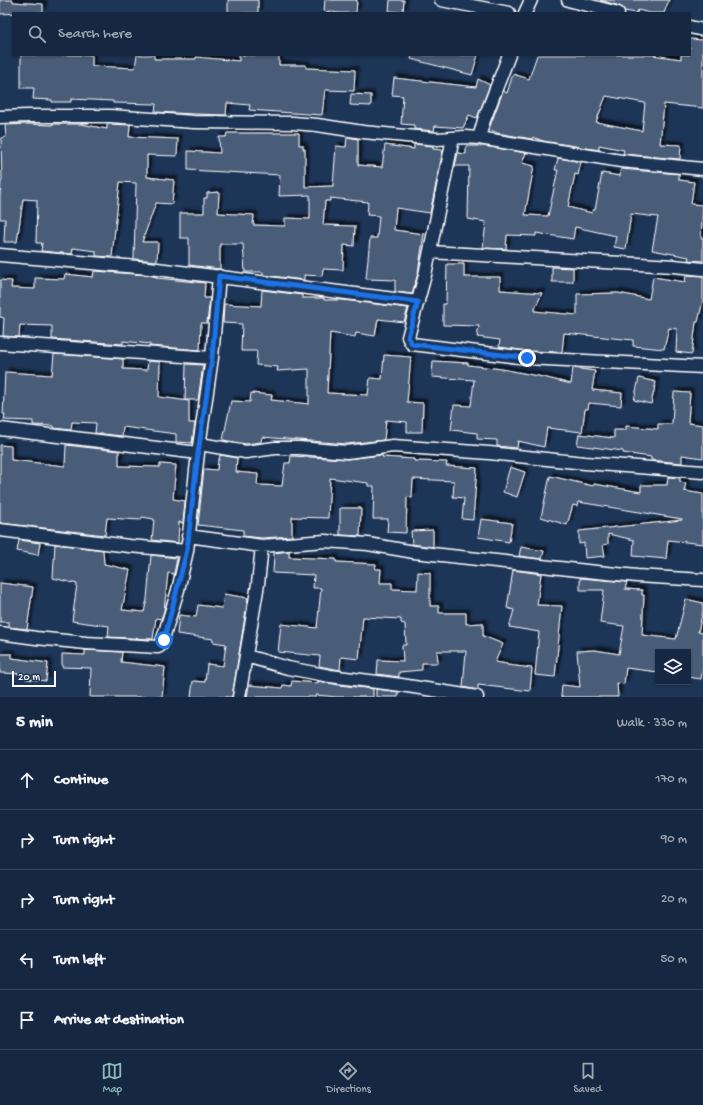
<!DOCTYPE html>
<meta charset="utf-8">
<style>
body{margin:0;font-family:"Gochi Hand",sans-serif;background:#1f3048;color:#f1f3f6}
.controls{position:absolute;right:12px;bottom:12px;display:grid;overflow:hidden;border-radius:0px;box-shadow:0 1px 3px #0004}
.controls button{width:36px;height:36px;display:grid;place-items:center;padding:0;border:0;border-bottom:1px solid #35445a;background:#162841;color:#f1f3f6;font:20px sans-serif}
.scale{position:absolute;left:12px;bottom:10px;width:44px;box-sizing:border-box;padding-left:4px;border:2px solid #fff;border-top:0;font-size:11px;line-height:14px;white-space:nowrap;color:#fff;-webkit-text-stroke:3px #1d3557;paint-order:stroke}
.stop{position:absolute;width:12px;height:12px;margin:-9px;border:3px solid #1a73e8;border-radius:50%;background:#fff}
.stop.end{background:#1a73e8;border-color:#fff;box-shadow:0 1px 4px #0008}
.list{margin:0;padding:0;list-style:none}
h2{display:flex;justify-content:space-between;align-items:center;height:52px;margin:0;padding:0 16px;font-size:17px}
h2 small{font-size:13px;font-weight:400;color:#9ea6b1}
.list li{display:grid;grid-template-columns:26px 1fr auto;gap:12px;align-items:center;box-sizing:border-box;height:60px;padding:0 16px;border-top:1px solid #35445a}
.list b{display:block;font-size:15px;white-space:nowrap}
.list em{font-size:13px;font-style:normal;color:#9ea6b1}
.icon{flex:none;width:22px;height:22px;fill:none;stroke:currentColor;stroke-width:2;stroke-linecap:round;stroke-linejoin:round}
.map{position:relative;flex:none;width:703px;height:697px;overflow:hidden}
.search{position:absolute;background:#162841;box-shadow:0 1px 3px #0004;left:12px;right:12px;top:12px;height:44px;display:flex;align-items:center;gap:10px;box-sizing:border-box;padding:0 14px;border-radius:0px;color:#9ea6b1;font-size:15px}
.sheet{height:352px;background:#162841}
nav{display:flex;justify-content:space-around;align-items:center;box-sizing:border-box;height:56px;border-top:1px solid #35445a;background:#162841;font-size:11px;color:#9ea6b1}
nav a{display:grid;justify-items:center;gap:2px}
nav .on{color:#8bbbb9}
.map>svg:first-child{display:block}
.building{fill:#4a5d79;stroke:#fff;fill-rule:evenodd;filter:url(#shadow)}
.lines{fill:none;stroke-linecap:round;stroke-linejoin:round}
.minor-casing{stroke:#fff;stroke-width:15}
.minor{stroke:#1d3557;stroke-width:12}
.route{stroke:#1a73e8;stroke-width:5}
</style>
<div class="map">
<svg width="703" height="697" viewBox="0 0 703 697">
<defs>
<filter id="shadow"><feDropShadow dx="3.5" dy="-3.5" stdDeviation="1" flood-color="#0009"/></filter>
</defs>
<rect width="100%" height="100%" fill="#1d3557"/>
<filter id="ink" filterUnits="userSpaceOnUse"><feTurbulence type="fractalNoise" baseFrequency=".025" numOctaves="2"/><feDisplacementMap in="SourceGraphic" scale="8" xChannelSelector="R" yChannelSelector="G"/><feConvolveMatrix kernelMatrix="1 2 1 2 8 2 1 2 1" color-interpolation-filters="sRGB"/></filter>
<g filter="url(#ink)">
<!-- building -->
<path class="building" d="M0,0h13v2l30,2v8l-43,2z
M228,0h30v13h-30z
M325,0h32l-1,13h-17l-15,-2z
M390,0h14l-1,12 -14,-1z
M600,0h69l-5,13h-14l-12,-3 -1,3h-1l-11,-2 -5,-5z
M690,39l13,1v68l-39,-4 -4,40 21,1 -1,14 -57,-5 1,-4 -25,-5v5l-56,-9 -10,-4 -1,2 -35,-6 -8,-4 14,-38 4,2 6,-19 16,5 8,-24h115l29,4v-4h9zM606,96l39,7 -3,28 -46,-9z
M21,55h71v11l43,2 2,-13h17v4h42v-2l43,4v-6l40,1v9h27v3l49,2 -1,21 -29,-1 -3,25 -73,-5 1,-5 -23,-2 -1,12 -32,-1 -39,-2 1,-8 -43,-1v-2l-42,-2v3h-19v-2l-19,-1 1,-11h-13z
M412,55h66l-6,20 -61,-16z
M394,78l82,9 2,-8 12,6 -13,33 -8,-3 -6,13 -28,-2 -1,5 -20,-2v-4l-13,-1 2,-28 -11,-1z
M351,94l20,1v11l-21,-1z
M29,124l23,1v-1h29l26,5v-5l23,1 -1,12 49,2 -1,17 -30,-1v22l27,3 -2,24 -16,-1 -14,39h16l-1,19 -23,-2 2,-76 -16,-1 -8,75 -16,-1v-5l-23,-3 -1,6 -31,-3 1,-8h-6l1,-43 -14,-1 -6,43h-13l1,-23h-5v-22l1,-16h1l-1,-43 5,-1 -1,-12z
M227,133h72v12h4v4h2v38l28,-1 3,-40 10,1 1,-10 11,2v26l24,2 3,-22 29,4v-5l19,2v3l10,1 -13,63 -34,-5 -2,22 30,4 -6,39 -6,21 -17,-2v-12l-29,-1 4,-41h7l2,-22 -12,-1 1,-13 -38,-4v3h-5l-2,24 32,1 -1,20 -10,-1 -1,25 -20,-1 -1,7 -18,-1v5l-41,-5v-3h-18l-2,-28h-23v25l-31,-4v-27h-9v-25h24v-15h3v-5l12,-1 -1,21 36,2 -1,10 32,1v-8l25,1v-24l-31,1 1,-21 -92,-5v-19l32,2 -1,-16h7z
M466,146h18l42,7 -4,10 12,3 -9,49 23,1 10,-46h-3l3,-12 23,4 -3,13 -3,-1 -7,33 24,6 1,-3h2l7,-37 18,3 1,-7 58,5v6l15,2 -3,22 12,1 -2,33h2v23l-15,-1 1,-3 -37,-7 6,-33 -27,-3 -5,35 -12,-2 2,-11 -41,-9 -2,12 -37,-6v3l-29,-1 -1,14 -23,-1 3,-26 -18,-3 1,-53h-14l3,-13 8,1z
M447,264h17v13h36v13l42,3 -8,18 43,4v-21l41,-1 31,6 4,-22 32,5 1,-7 17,1v24l-5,22h-2l-4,32 -16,-2 1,-23 -8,-1 -5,21 -31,-3v-6l-69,-7 -2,19 -34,-1 -29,-4 1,-7 -23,-3 2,-11 -36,-1v-21h3z
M552,267l21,1v14h-21z
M94,271l54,4 9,2v1l48,5 -1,15h6l-3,25h-6l-1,27 -50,-4v-2l-27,-3v3l-71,-5v-13l-32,-1 -1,12 -16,-1 1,-18 -4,-1v-37l12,1 -1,7 24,1v-11l29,1 1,-5 28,3z
M262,290l40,5v3h22v2h18l66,8 -4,14 -26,-3 -3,17 -19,-3 -1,4 -25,-4 -3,60 41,2 2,-17 12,1 2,-24 27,2 -4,45 16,1 -1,29h-15v-10l-21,-2 -2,20 -37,4 -85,-7 -1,5 -15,2 -23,-4 8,-39 19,1 1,-9 21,2 -1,5 38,4v-35l-32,2 1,-4 -22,-2 1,-14h-16l1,-27 -19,-1 1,-19 37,2z
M54,354l69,5v10l24,1 1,-9 12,1 -1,35 30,4v22h6l-3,20 -16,-1v-8l-53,-7 -1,9 -27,-3 1,-10 -24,-1 -1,8 -17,-2v-2l-21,-1v-4l-29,-1 1,-6h-2l2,-42 47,3z
M433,361l35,2v2l34,4 41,8 28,7 2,-16 22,3 -3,19 30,3 -1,13 -32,-3 -1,6h-3l-3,23 -35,-4 -3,19 -26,-6 -1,7 -20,-2v-6l-20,-1v-6l-26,-3 3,-25 17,1 3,-26 -42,-3z
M186,364l17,1 -5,35h-13z
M639,378l17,4 -5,22 -17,-4z
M674,392l16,1 -2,30 15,2v33l-21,-3v8l-31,-3v-3l-28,-4v-2l-46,-6 2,-11 35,4v-8h12v-4l32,3v-5h14z
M0,445l11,1v14l54,6 1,-21 53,6v15l41,1v-3l16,1 -3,34 12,2 -2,22 -4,-1 -1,21 -26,-3 2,-21 -12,-2 -1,3 -34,-2 -2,17 -105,-12z
M220,455l17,3 -1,14 22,2 -1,11 25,1 3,-23h5l1,-7 56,3 35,-4v2l32,2v2l33,1 -1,4 31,2 -4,52 -11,-1 2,-21 -11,-1 1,-16 -41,-2 -1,19 -5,-1 -1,36 -19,-1 1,-13h-15l1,-33h-6v-3l-38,-5 -2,40 -36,-1v19l-30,2 -19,-2v-6l-45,-5 6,-56 13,1 1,-10h1z
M510,467l15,5 -8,25 -14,-5z
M550,476l43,10 1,-2 47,8v-7h26l1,-8 12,1v4l6,1 -2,8 19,3v50l-35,-4 -2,19 -33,-3 1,-16 -26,-6v10l-5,1 2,11 -20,2 -1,-15 -5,1v-13l103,-11v-1l-104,-17 -1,4 -4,-1 -6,20 -26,-8z
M340,508h21l-1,28 -20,-1z
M481,519l31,4 -3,19 -31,-5z
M433,530v17l-21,-3 -1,-13z
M19,540l21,3 -2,12 -21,-4z
M55,544l48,6 1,14 26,6 -8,40 22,2 3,-13 4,-44 26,3 -3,16 -6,-1 -4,38 -3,8 -5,-1 -3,21 -45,-2 1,-11 -37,-5 5,-37 -24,-6z
M521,547l23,4 -2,8 -23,-3z
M289,551v6l47,2v3l40,2 -1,5h6l-1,14h12v6l25,1 1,-18 12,1v33h9v7h27v11l17,-1v13l20,8 -8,18 12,2v1l25,3 -2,23 -52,-6v5l-15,-3 3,-36h-29l1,12h-16v7l-23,2v5l-22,-3 1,-14 25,1 -1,-16h4l-1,-21 -4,-1v-4l-38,-2 -4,42 -18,-2 -1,13 -21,-4 1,-10 -42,-4 3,-28 36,4 4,-40h-8l1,-13 -41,-2 1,-20z
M513,570l28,4 -4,31 25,1 -7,71 -20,-2 4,-43 -30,-5 5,-17 -7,-2z
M580,578l47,4 -2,7 17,1v5h2l-2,40 34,4 10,-40 17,4v7l-5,22 5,1v35l-2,11 -13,-2v-25h-30v20l-32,-4 -2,16 -7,-1 1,14h-57l1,-12 18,2 -3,-36 18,-1 24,4 5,-28 -24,-3 4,-33h-24z
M0,583l33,4 -6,42 -18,-2v-5h-9z
M224,594l24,4 -16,99h-41l2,-16 12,1 2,-18 16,2 3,-22 -13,-2v-3l-36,-5 2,-19 17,2 2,-12 24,3z
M85,650l37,2 -1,10 44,5 -3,30h-72l1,-29 -29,-1v-13l23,1z
M0,654h12v4l36,5 -2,18 -20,-2v-5l-26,-1z
M292,681l26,2v-2l21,4 34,4v8h-36l-21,-2v2h-69l2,-12 33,3 1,-3 8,1z
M376,689l22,3v5h-22z"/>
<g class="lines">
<!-- minor casing -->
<g class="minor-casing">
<path id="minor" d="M441,0l68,13
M568,0l50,13
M525,13l6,-13
M690,27l13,3
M0,117l28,-1h82l84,6 99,1 24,2 46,7 75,7 27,-2 14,1 142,23 82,8
M453,138l-28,137 -17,62 4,7 115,14 176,9
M479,138l5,-18 25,-65
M430,252l244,14 29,3
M0,255l149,13 269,34
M0,343l212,15
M0,429l198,24
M200,444l46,8 29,-4h24l48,4 46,-6 96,7 96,10 118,9
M0,530l129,16 58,5
M188,536l74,10 63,-5 43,3 46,8 173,19 50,5 66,4
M0,633l36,5 50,5 72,4 3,-2 17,-55 9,-39 11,-98 14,-95 7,-82
M246,656l42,12 42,8 71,9 76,12
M239,697l19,-113 4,-38"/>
</g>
<!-- minor -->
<use href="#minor" class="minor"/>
</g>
</g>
<g class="lines" filter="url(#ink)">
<!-- route -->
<path class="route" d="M164,640l23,-90 11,-97 14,-95 7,-82 199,26 -10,35 4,7 115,14"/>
</g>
</svg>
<div class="controls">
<button><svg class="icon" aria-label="layers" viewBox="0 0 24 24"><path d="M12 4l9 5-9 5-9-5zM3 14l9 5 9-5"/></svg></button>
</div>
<div class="scale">20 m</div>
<div class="stop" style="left:164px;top:640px"></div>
<div class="stop end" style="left:527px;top:358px"></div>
<div class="search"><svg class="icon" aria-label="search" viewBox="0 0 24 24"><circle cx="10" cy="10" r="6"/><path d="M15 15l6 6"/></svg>Search here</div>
</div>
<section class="sheet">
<h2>5 min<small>Walk · 330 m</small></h2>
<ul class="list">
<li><svg class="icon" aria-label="ahead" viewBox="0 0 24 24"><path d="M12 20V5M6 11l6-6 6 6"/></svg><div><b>Continue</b></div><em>170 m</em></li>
<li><svg class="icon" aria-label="right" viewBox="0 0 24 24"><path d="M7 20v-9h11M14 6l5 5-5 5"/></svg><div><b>Turn right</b></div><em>90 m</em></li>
<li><svg class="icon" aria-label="right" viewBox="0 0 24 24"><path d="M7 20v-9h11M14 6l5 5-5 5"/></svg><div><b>Turn right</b></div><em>20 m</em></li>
<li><svg class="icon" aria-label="left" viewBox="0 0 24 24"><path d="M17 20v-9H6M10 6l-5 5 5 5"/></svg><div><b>Turn left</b></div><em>50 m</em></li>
<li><svg class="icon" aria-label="arrive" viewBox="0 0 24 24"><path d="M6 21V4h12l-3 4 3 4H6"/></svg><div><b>Arrive at destination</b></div></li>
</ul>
</section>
<nav>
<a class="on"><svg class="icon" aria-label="map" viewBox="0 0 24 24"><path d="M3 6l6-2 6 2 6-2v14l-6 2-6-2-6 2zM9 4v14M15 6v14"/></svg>Map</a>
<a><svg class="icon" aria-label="directions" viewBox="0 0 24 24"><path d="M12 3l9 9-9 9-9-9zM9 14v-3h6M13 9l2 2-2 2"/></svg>Directions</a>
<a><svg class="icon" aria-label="saved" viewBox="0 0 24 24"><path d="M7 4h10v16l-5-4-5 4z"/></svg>Saved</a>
</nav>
